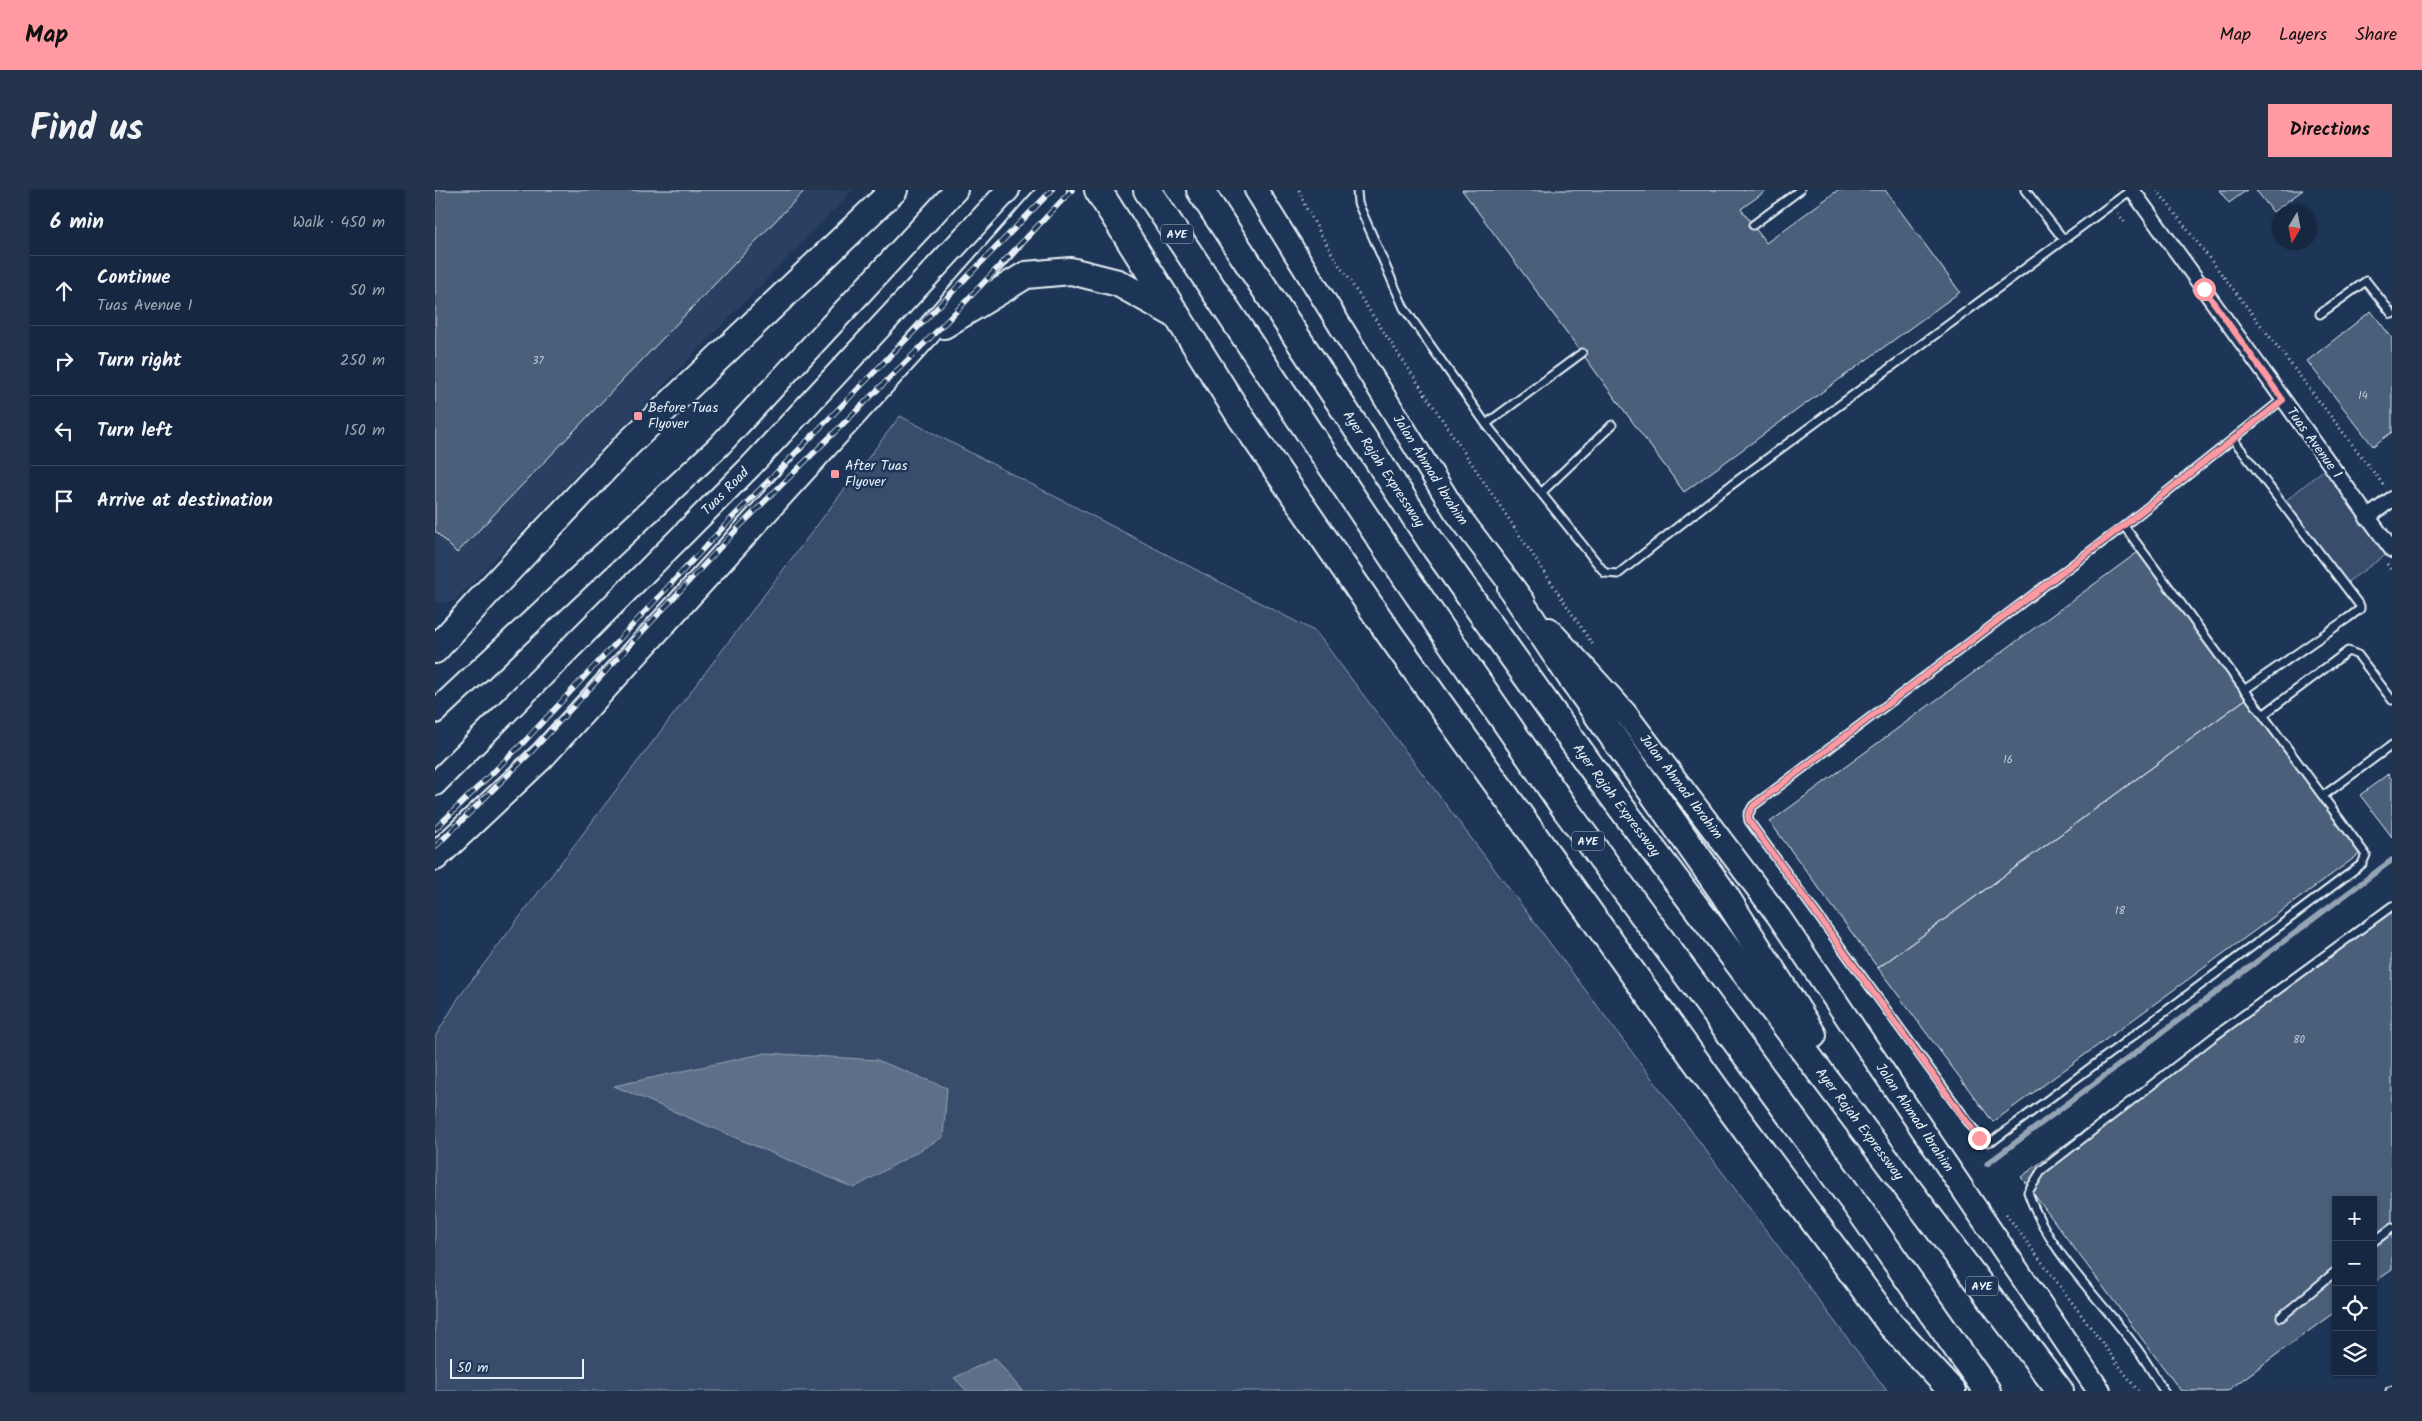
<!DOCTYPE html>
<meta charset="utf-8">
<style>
body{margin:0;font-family:Kalam,sans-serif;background:#23344c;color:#f1f3f6}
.controls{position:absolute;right:15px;bottom:15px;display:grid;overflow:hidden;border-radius:0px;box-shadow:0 1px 4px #0004}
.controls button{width:45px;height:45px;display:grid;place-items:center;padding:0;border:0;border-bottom:1px solid #35445a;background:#162841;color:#f1f3f6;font:25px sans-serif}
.compass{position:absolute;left:1837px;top:15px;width:45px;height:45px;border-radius:50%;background:#162841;box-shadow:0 1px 4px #0004;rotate:190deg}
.scale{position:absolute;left:15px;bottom:12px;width:134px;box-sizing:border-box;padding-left:5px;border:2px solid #e8f1f8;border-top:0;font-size:14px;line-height:18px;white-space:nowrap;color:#e8f1f8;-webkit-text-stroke:4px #1d3557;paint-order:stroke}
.stop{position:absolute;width:15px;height:15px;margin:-11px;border:4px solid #ff9aa2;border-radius:50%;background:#fff}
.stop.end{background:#ff9aa2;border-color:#fff;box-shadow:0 1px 5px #0008}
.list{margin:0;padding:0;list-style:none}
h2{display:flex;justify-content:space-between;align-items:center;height:65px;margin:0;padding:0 20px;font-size:21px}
h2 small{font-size:16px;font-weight:400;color:#9ea6b1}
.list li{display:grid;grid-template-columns:32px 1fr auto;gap:15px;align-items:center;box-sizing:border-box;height:70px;padding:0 20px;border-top:1px solid #35445a}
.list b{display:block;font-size:19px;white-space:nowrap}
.list p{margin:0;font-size:16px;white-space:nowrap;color:#9ea6b1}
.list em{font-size:16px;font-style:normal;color:#9ea6b1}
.icon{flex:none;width:28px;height:28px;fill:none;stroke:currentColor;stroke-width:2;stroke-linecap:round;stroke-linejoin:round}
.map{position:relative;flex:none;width:1957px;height:1201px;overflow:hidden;border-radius:0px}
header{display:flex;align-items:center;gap:30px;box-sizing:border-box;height:70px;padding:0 25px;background:#ff9aa2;color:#111}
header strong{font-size:24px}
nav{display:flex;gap:28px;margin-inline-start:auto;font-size:18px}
.intro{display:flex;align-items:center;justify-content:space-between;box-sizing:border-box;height:120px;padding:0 30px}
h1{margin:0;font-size:35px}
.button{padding:12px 22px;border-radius:0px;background:#ff9aa2;color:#111;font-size:18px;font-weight:700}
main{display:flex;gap:30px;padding:0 30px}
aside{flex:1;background:#162841;border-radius:0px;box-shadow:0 1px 4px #0004}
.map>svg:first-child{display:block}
.built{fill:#2a4162}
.green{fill:#374d6c;stroke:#909fb2}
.water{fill:#5d7089;stroke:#95a4b5}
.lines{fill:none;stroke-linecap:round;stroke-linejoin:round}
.stream{stroke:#95a4b5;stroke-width:5.5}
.building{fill:#495e7a;stroke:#e8f1f8}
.service-casing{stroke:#e8f1f8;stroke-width:11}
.minor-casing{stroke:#e8f1f8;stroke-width:18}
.primary-casing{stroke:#e8f1f8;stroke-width:26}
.motorway-casing{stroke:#e8f1f8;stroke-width:30}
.path{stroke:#e8f1f8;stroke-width:3;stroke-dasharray:1 4;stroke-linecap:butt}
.service{stroke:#1d3557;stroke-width:7}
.minor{stroke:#1d3557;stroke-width:14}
.primary{stroke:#1d3557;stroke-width:22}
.motorway{stroke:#1d3557;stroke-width:26}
.rail-casing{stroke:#e8f1f8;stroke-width:5.5}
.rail{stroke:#1d3557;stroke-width:4;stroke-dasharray:11;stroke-linecap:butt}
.route{stroke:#ff9aa2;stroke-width:6}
.poi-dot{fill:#ff9aa2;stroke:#1d3557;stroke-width:2}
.labels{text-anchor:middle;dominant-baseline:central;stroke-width:5;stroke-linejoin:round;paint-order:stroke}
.number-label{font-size:11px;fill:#c0ccd8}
.shield{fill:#1d3557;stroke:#abb9c8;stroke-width:1}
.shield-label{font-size:12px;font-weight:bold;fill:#e8f1f8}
.poi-label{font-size:14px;fill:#e8f1f8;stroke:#1d3557;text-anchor:start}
.street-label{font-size:14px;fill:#e8f1f8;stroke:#1d3557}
</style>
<header>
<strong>Map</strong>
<nav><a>Map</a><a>Layers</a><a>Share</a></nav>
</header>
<div class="intro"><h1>Find us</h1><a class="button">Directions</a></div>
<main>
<aside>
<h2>6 min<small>Walk · 450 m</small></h2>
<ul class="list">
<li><svg class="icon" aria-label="ahead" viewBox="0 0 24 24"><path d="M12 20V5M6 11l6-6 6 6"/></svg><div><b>Continue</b><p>Tuas Avenue 1</p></div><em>50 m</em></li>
<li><svg class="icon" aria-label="right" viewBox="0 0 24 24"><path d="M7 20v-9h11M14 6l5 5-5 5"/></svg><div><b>Turn right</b></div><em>250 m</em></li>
<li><svg class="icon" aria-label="left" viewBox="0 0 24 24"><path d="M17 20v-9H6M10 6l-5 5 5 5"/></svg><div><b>Turn left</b></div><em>150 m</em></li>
<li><svg class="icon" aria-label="arrive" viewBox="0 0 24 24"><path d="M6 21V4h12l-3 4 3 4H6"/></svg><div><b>Arrive at destination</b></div></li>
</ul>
</aside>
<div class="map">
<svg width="1957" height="1201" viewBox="0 0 1957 1201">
<rect width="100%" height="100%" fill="#1d3557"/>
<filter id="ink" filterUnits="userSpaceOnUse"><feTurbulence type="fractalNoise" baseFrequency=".02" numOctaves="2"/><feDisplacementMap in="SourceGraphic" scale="10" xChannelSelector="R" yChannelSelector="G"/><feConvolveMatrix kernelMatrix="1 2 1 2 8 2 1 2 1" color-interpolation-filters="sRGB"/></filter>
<g filter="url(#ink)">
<!-- built -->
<path class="built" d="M0,0h418l-393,405 -6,6 -12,2 -7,-1z"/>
<!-- green -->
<path class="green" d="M465,226l416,216 571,759h-1452v-354l24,-40z
M1893,276l62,86 -44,31 -62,-81z"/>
<!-- water -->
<path class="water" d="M331,863l111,7 70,28 -4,49 -89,51 -240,-102z
M560,1168l27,33h-55l-13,-13z"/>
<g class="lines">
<!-- stream -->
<path class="stream" d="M1552,974l405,-304"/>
</g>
<!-- building -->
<path class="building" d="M0,0h370l-348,363 -22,-22z
M1027,0h305l-26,19 25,34 72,-53h47l75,102 -276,200z
M1784,0h28l-18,13z
M1821,0h47l-30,22z
M1936,121l21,27v94l-19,14 -66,-85z
M1703,362l109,146 -369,270 -108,-146z
M1812,508l114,155 -368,269 -115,-154z
M1953,584l4,6v57l-32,-42z
M1957,714v366l-19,13v-83h-37v111l-109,80h-46l-160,-214z"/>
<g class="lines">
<!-- service casing -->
<g class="service-casing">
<path id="service" d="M922,0l1,13 46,105 82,116 119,149 13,1 101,-80 412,-304
M1590,0l39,50
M1318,35l47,-35
M1885,124l46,-33 26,33
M1051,234l96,-71
M1798,249l127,167v3l-12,9 -104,72
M1106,303l71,-68
M1689,336l242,329 -4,9 -368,276 -6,2 -8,-4 -231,-317 -1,-6 5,-9 371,-280 159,-127
M1828,525l85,-64 10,4 34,45
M1888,606l69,-51
M1938,1052l19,-14
M1846,1127l55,-46
M1729,1201c-10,-15 -18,-31 -29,-45 -37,-50 -87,-94 -107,-154l14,-22 170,-132 180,-132
M1955,1201l2,-1"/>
</g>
<!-- minor casing -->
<g class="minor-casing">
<path id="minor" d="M1697,0l260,360
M1932,328l25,-19"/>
</g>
<!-- primary casing -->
<g class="primary-casing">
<g id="primary">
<path id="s1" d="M821,0l199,321 69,91"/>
<path id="s2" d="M1114,439l77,85 153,203 320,474"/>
<path d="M0,522l284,-266 237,-256"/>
<path id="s3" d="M0,594l315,-317 258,-277"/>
</g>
</g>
<!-- motorway casing -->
<g class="motorway-casing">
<g id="motorway">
<path d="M663,0l144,229 149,217 340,474 160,215 61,66"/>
<path d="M712,0l256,383 163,237 295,402 126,179"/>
<path id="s4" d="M765,0l236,359 163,229 461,613"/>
<path d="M509,135l82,-50 45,-4 47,12 56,31"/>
<path d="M1076,398l57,85 156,221 89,141"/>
<path d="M0,460l50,-55 143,-151 266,-254"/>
<path d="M0,667l107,-101 384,-422 127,-144"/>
</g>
</g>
<!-- path -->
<path class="path" d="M864,0l6,16 30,53 258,386
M1722,0l228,297
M1683,23l8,11
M1952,374l5,7
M1571,1024l132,177"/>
<!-- service -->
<use href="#service" class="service"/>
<!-- minor -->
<use href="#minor" class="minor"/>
<!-- primary -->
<use href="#primary" class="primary"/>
<!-- motorway -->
<use href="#motorway" class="motorway"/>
<!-- rail casing -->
<g class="rail-casing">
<path id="rail" d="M0,639l88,-86 207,-223 322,-330
M0,657l98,-97 207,-224 206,-204 126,-132"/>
</g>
<!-- rail -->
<use href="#rail" class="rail"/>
</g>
</g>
<g class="lines" filter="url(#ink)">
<!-- route -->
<path class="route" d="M1544,948l-230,-317 -1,-6 5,-9 370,-280 160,-126 -79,-111"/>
</g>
<!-- markers -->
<g class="poi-dot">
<rect x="198" y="221" width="10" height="10" rx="2.5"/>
<rect x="395" y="279" width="10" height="10" rx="2.5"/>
</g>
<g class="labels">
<!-- number labels -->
<g class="number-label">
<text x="103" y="171">37</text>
<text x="1928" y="206">14</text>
<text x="1573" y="570">16</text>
<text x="1685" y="721">18</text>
<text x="1864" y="850">80</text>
</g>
<!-- shield labels -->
<g class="shield">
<rect x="726" y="34.5" width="32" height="19" rx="4"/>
<rect x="1137" y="641.5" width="32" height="19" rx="4"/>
<rect x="1531" y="1086.5" width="32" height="19" rx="4"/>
</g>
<g class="shield-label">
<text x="742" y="44">AYE</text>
<text x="1153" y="651">AYE</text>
<text x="1547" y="1096">AYE</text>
</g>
<!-- poi labels -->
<g class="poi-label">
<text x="213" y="218">Before Tuas<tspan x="213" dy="16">Flyover</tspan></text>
<text x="410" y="276">After Tuas<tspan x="410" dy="16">Flyover</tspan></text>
</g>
<!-- street labels -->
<g class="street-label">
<text transform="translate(1879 253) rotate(54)">Tuas Avenue 1</text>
<text stroke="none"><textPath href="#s4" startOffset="334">Ayer Rajah Expressway</textPath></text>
<text stroke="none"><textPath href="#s1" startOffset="330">Jalan Ahmad Ibrahim</textPath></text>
<text stroke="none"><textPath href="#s3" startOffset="412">Tuas Road</textPath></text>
<text stroke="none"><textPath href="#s2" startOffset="206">Jalan Ahmad Ibrahim</textPath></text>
<text stroke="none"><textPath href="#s4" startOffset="739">Ayer Rajah Expressway</textPath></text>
<text stroke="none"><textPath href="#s2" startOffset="611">Jalan Ahmad Ibrahim</textPath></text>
<text stroke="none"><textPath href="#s4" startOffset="1144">Ayer Rajah Expressway</textPath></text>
</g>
</g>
</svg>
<div class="controls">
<button>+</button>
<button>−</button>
<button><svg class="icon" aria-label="locate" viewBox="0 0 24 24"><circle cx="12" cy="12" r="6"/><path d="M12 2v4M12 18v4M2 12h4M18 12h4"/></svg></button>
<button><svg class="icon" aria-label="layers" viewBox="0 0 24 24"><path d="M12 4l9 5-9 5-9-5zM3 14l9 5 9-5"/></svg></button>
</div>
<svg class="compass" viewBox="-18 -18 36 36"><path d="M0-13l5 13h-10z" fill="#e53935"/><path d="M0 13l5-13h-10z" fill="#9ea6b1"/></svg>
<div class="scale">50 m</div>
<div class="stop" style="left:1769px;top:99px"></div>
<div class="stop end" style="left:1544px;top:948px"></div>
</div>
</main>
